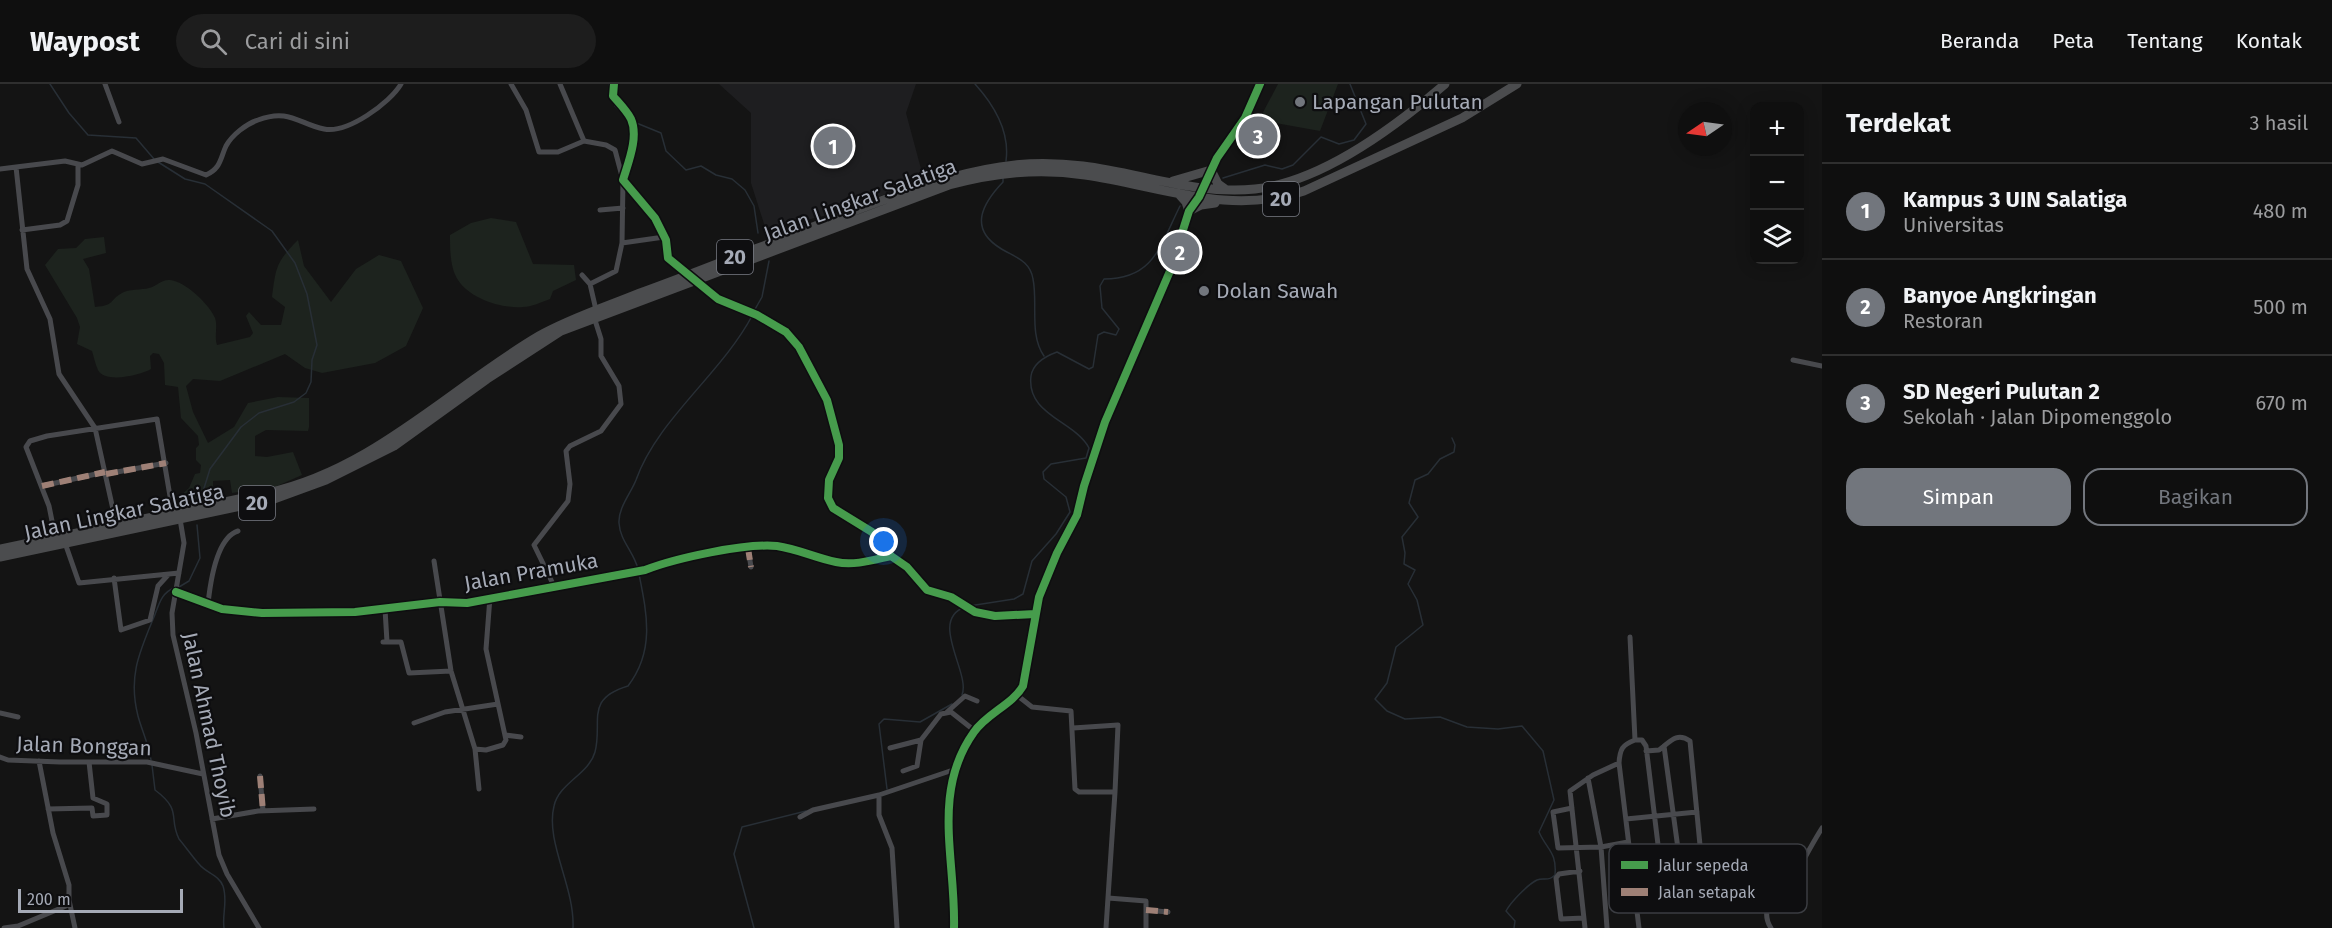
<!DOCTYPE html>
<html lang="id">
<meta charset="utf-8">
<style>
body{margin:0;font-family:"Fira Sans",sans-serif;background:#1d1d1d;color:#f1f3f6}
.controls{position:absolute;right:18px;top:18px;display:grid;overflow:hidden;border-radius:12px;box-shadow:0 3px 15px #0003}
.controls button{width:54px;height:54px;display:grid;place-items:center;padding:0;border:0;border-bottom:2px solid #2f2f2f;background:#0f0f0f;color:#f1f3f6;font:30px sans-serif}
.compass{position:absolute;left:1678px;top:18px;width:54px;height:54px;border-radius:50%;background:#0f0f0f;box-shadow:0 3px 15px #0003;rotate:257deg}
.scale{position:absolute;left:18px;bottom:15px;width:165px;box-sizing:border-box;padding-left:6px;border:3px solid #a5aab6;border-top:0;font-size:16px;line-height:21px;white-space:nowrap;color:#a5aab6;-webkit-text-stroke:4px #0e0e10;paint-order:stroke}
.you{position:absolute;left:884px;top:458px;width:21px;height:21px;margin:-15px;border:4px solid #fff;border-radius:50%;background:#1a73e8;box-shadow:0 0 0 9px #1a73e833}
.badge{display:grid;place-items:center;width:39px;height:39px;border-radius:50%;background:#72767d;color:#fff;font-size:20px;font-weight:700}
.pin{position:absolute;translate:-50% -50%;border:3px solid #fff;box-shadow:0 2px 6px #0006}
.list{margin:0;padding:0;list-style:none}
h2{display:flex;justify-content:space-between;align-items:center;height:78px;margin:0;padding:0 24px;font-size:26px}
h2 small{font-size:20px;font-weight:400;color:#9b9c9e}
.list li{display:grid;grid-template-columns:39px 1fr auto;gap:18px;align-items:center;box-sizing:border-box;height:96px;padding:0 24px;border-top:2px solid #2f2f2f}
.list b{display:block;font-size:22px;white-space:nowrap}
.list p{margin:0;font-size:20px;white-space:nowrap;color:#9b9c9e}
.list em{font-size:20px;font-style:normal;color:#9b9c9e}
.actions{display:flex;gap:12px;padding:18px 24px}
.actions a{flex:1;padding:14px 0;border:2px solid #72767d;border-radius:18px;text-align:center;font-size:21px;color:#72767d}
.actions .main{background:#72767d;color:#fff}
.icon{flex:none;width:33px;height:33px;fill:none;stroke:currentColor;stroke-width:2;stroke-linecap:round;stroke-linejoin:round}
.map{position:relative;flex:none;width:1822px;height:844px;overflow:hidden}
header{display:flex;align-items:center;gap:36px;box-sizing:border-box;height:84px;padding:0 30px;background:#0f0f0f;border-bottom:2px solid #2f2f2f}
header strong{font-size:28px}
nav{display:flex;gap:33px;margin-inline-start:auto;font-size:21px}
.search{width:420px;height:54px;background:#1d1d1d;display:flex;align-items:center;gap:15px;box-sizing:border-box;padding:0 21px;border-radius:33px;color:#9b9c9e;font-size:22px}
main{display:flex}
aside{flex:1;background:#0f0f0f}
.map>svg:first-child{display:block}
.built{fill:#1e1e20}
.green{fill:#1d231e}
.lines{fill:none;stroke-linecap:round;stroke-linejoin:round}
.stream{stroke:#282f36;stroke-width:1.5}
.street{stroke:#48494d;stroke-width:5}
.highway{stroke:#4b4c4e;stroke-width:9}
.quiet{stroke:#9e8076;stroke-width:6;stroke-dasharray:12 6;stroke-linecap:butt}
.cycleway-casing{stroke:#0e0e10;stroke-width:11}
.cycleway{stroke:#469c4c;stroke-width:8}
.poi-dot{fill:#72767d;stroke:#0e0e10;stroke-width:2}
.labels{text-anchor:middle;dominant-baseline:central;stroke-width:4.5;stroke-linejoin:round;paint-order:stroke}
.shield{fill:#0e0e10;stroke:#787b84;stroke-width:1.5}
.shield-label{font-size:20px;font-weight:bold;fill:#a5aab6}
.poi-label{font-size:21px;fill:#a5aab6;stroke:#0e0e10;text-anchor:start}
.street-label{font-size:21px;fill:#a5aab6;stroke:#0e0e10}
.key{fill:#0e0e10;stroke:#3b3d42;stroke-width:1.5}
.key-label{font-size:16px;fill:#a5aab6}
</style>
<header>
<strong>Waypost</strong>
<div class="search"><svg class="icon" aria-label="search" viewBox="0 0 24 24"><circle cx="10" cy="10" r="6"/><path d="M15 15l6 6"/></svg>Cari di sini</div>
<nav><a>Beranda</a><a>Peta</a><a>Tentang</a><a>Kontak</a></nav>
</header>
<main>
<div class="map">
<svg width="1822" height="844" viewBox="0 0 1822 844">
<rect width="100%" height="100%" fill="#141414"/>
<!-- built -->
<path class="built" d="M719,0h197l-10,29 18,67 -93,34 -65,16 -15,-47v-70z
M1248,38l28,6 -4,24 -34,-9z"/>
<!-- green -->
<path class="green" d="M1278,0h60l-18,47 -61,-11z
M491,134l25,4 17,42 41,1 2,15 -23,11 -3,8c-8,3 -19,8 -27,8 -20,2 -53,-8 -65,-27 -8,-12 -8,-31 -8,-45l21,-12z
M104,153l2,16 -23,6 6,10 6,38c21,-2 13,-6 27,-14 6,-4 20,-3 27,-5 8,-2 13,-9 21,-8 15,1 40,25 45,38 3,8 -1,18 2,27l33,-8 3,-4 -7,-17 3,-4 12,13h20l4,-18 -13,-10c4,-30 4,-35 26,-57l6,26 27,36 25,-33 23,-14 22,6 22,47 -17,38 -31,17 -53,10 -17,-5 -20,-14 -65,27 -27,-2 -7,7 7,26 15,31 26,-16 14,-24 30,-6 31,1v29l-1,4 -42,-1 -11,6v20l12,1 26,-5 9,23 -25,11 -45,7 -2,-13 -17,1v15l-33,6 -2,-4 11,-10 6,-14 5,-1 1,-8 -5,-5v-12l3,-3 -1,-9 -17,-18 -3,-31 -13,-2 -1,-22 -5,-9 -6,-1 -3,3 1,13c-10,6 -46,15 -53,1 -3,-6 -4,-13 -6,-19l-15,-7 3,-17 -3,-9 -32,-53 13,-16 18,-1 9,-9z"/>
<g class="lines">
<!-- stream -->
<path class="stream" d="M50,0l19,29 19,22 48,3 18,21
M609,0l6,22 13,12
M975,0c19,21 35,48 31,77
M634,38l27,11 5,18 20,19 15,-4 15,9 16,4 13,11 9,16 4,27
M158,78l27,17 20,5 67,47 23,32 12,31 10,51 -5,15 -1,22 -5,11 -12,9 -35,11 -18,14 -31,42 -10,32
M1003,94v4c-20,21 -35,46 -3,66 14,9 30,12 33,31 5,24 -4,56 11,77
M1223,94l42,-13 17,4 11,-4 28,-28 18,7 15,-4 12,-16 -16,-40
M754,227l8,-14 7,-36
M1452,354l3,7 -1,7 -14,7 -12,15 -13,6 -6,23 9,14 -16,20 3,16 -1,11 11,6 -7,14 9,16 6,25 -27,22 -9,36 -12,16 12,12 18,8 35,-2 27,10 31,2 24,-3 21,25 11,49 -15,32c8,18 18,20 16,43 -7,7 -11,2 -18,5 -10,5 -26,22 -31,31l9,10 -1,7
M638,485c-4,-17 -18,-28 -19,-46 -1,-15 12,-30 17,-43 21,-60 85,-106 116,-164
M179,503l10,-6 11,-23 -3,-33
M969,522l45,-7 9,-5 9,-33 24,-27 14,-22 -4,-15 -22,-18 -1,-7 8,-8 35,-6 3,-10c-14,-27 -63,-33 -58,-72 2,-13 15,-20 26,-24l32,17 4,-2 5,-32 6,-3 12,3 3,-6 -17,-21 -2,-22 4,-7c50,0 56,-33 76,-73
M962,611c9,-22 -34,-75 3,-88
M151,676c-2,-15 -9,-29 -13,-44 -10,-39 1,-63 16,-99 5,-12 7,-24 20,-29
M152,681l3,25c28,21 13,27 24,49 2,2 17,22 20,25 7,9 20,11 24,22 5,15 -1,28 1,42
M887,705l-8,-65 5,-5 36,3 32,-18
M573,844c2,-41 -28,-86 -19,-122 5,-23 35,-32 41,-54 8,-30 -11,-53 33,-66 27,-35 19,-72 11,-112
M754,844l-20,-74 8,-27 64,-16"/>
<!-- street -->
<path class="street" d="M105,0l14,38
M511,0l15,26 13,42h19l26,-11 22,4 9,5 8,30 -1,63 42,-6
M560,0l24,57
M614,0l-1,12c6,7 14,15 18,23 8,18 -3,44 -8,61l32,38 11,22 2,18 50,41 39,16 29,17 13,15 28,53 12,45v13l-10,22 -1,18 5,10 39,24 19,24 16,11 20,23 24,7 24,15 20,4 40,-2
M16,83l49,-6 17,4 30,-14 30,13 21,-5 43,16c15,-7 14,-16 20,-29 6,-11 20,-22 32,-26 31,-12 41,4 66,9 23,5 66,-26 77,-45
M0,85l16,-2 11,102 23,50 9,55 36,54 21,95
M1202,105c18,-37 42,-68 58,-105
M600,126l23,-2
M22,146l38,-5 7,-4 11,-36v-19
M582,191l8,9 6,26
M590,200l26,-13 6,-28
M1793,276l29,6
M106,390l60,-11
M42,402l63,-14
M180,435l4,24 -12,70 1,22 23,98 23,122 8,19 32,54
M55,452l-6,-30 -23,-59 4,-6 17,-5 110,-17 16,95
M65,459l14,40 100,-10
M748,464l3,19
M434,477l17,110 24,78 11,1 17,-5 3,-5 -20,-91 4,-52
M114,494l7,52 29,-10 8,-34 10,-11
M554,502l-20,-41 34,-44 2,-17 -4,-33 4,-5 31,-15 20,-27 -2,-18 -18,-30v-17l-7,-22
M176,508l46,17 40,4 93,-1 85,-10 27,1 178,-33c31,-12 100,-27 132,-24 21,3 39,12 59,16 18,4 37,-2 55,-6
M208,520c2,-19 8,-66 30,-73
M385,525l2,33
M1630,553l5,103c-13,5 -15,9 -16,23l20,165
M383,558h18l8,31 42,-2
M1018,612l14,11 39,4 4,78 4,3h36l-9,136
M947,628l18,-16 12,5
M0,629l18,4
M414,639l31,-11 53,-8
M1073,644l45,-3 -3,67
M505,651l16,2
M1635,656h7l4,6 19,156
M1664,662l21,154
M890,664l31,-8
M475,665l4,40
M0,673l8,3 52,2h87l56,12
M903,687l14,-5 4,-26 20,-26 10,-2 24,19
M260,692l3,35
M1588,694l13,69 6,81
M879,711v20l13,33 5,80
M1572,724l-19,4 5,36 43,-1 27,-5
M48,725l44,-1 1,8 14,-1v-11l-14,-6 -4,-36
M800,733l13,-7 66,-15 74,-25
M212,735l46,-8 56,-2
M1626,735l71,-7
M1580,787l-21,3 -3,4 5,41 23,-1
M1108,814l38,3v27
M69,816l6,28
M1635,821l70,-8 -15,-156c-14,-10 -21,2 -31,9l-13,1
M1146,826l22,2
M4,844l14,-2 48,-20 3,-6v-15l-16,-52 -14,-72
M954,844c2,-68 -23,-136 20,-196 13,-19 38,-27 49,-46l16,-89 18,-44 20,-38 7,-29 21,-64 65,-151 20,-62
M1585,844l-15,-137 23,-16 26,-12
M1771,844c-17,-26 20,-49 32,-67 6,-11 12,-22 19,-33"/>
<!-- highway -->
<path class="highway" d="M1173,97l38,-11 7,14 7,5
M1178,109l8,9 3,9 12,-6 14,-2
M0,465l267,-56c106,-23 182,-104 272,-157 32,-18 67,-29 101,-43 39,-14 77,-29 115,-44 64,-23 128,-52 194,-71 47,-13 85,-18 134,-12 57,7 113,29 172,23 67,-7 140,-62 190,-105
M0,473l274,-58 52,-19 68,-34 93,-67 74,-48 388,-146c46,-12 88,-17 136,-10 76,11 143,41 219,16l158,-73 55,-34"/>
<!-- quiet -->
<path class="quiet" d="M106,390l60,-11
M42,402l63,-14
M748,464l3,19
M260,692l3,35
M1146,826l22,2"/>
<!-- cycleway casing -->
<g class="cycleway-casing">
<path id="cycleway" d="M614,0l-1,12c6,7 14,15 18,23 8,18 -3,44 -8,61l32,38 11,22 2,18 50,41 39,16 29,17 13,15 28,53 12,45v13l-10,22 -1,18 5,10 39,24 19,24 16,11 20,23 24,7 24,15 20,4 40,-2
M176,508l46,17 40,4 93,-1 85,-10 27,1 178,-33c31,-12 100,-27 132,-24 21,3 39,12 59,16 18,4 37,-2 55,-6
M954,844c2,-68 -23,-136 20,-196 13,-19 38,-27 49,-46l16,-89 18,-44 20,-38 7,-29 21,-64 65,-151 19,-60 10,-14 18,-39 28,-40 15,-34"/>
</g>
<!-- cycleway -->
<use href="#cycleway" class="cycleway"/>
</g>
<!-- markers -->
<g class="poi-dot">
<circle cx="1300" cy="18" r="6"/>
<circle cx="1204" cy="207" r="6"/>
</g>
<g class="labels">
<!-- shield labels -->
<g class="shield">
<rect x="1263" y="98" width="36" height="34" rx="4.5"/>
<rect x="717" y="156" width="36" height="34" rx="4.5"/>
<rect x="239" y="402" width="36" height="34" rx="4.5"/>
</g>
<g class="shield-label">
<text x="1281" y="115">20</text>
<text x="735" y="173">20</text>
<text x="257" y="419">20</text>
</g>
<!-- poi labels -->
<g class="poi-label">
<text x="1312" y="18">Lapangan Pulutan</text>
<text x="1216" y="207">Dolan Sawah</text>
</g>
<!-- street labels -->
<g class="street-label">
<text transform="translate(860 116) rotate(-20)">Jalan Lingkar Salatiga</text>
<text transform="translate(124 428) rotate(-12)">Jalan Lingkar Salatiga</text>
<text transform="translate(531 488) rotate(-10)">Jalan Pramuka</text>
<text transform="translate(209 641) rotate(78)">Jalan Ahmad Thoyib</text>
<text transform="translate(84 662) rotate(2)">Jalan Bonggan</text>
</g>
</g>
<!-- legend -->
<rect x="1609" y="760" width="198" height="69" rx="9" class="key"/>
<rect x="1621" y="777" width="27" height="8" fill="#469c4c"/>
<rect x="1621" y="804" width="27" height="8" fill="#9e8076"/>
<g class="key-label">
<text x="1658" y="787">Jalur sepeda</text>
<text x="1658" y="814">Jalan setapak</text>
</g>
</svg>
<div class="controls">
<button>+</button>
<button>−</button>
<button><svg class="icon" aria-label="layers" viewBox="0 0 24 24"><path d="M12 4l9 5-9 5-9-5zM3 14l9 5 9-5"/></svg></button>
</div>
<svg class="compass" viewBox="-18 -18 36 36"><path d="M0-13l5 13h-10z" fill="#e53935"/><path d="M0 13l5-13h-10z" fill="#9b9c9e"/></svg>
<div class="scale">200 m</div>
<div class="you"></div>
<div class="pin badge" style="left:833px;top:62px">1</div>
<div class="pin badge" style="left:1180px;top:168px">2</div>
<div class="pin badge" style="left:1258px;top:52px">3</div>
</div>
<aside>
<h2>Terdekat<small>3 hasil</small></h2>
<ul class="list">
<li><span class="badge">1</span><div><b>Kampus 3 UIN Salatiga</b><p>Universitas</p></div><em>480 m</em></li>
<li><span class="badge">2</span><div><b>Banyoe Angkringan</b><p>Restoran</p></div><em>500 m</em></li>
<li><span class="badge">3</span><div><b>SD Negeri Pulutan 2</b><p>Sekolah · Jalan Dipomenggolo</p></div><em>670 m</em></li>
</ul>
<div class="actions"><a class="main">Simpan</a><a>Bagikan</a></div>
</aside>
</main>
